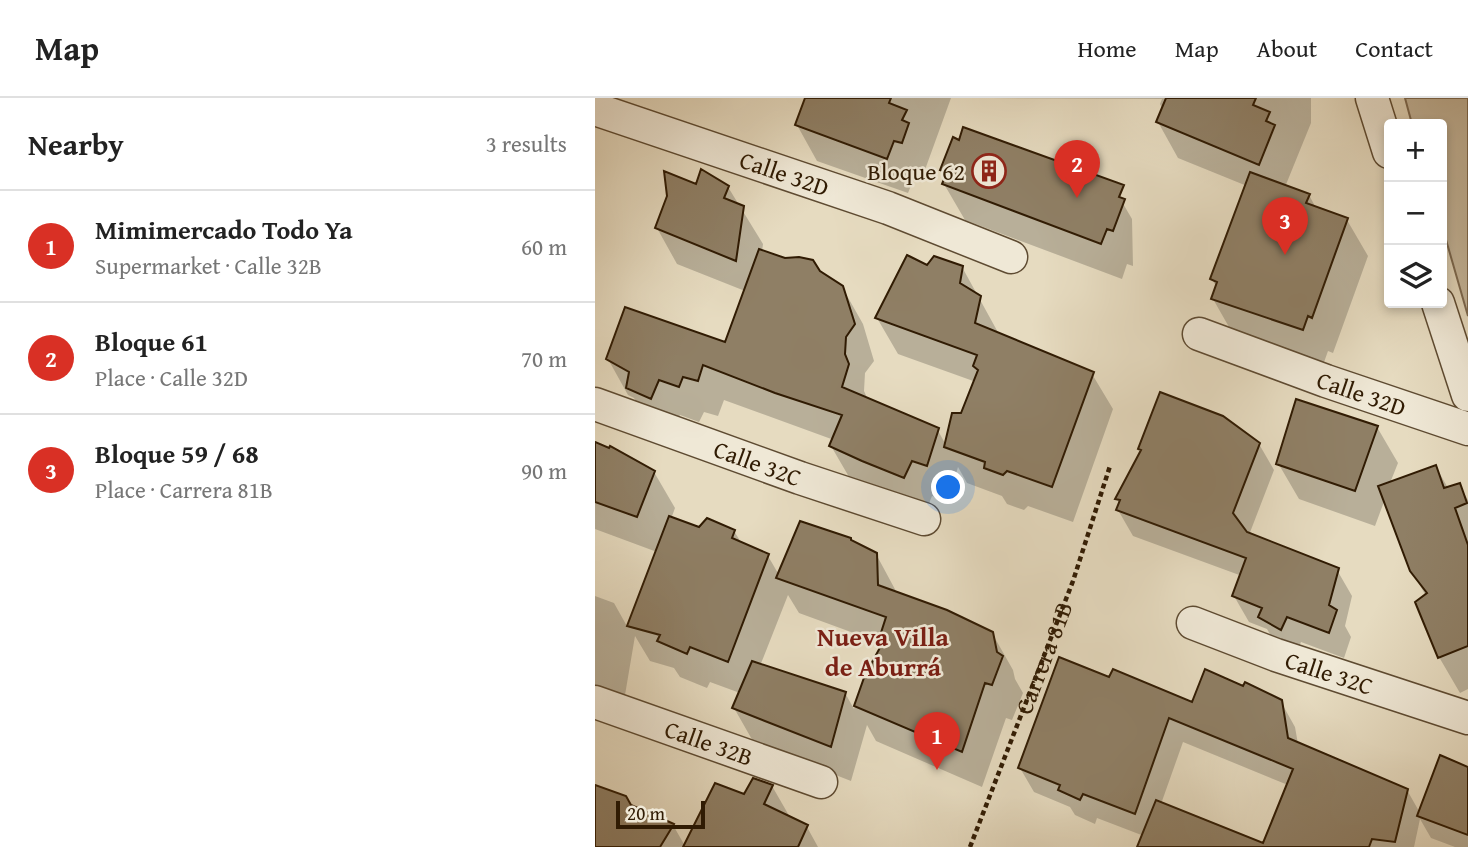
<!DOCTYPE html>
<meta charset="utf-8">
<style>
body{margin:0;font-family:"Gentium Book Plus",serif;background:#f2f2f2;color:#222}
.controls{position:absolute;right:21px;top:21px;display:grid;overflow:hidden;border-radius:7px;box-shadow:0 4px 10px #0003}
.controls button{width:63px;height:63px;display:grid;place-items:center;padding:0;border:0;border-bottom:2px solid #e0e0e0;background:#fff;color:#222;font:35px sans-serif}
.scale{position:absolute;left:21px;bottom:18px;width:89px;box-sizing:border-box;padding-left:7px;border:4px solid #301b03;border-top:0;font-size:19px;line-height:24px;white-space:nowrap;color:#301b03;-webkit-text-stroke:5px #efe8d6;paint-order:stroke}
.you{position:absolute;left:354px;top:390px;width:24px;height:24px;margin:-18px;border:5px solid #fff;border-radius:50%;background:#1a73e8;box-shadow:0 0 0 10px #1a73e833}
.badge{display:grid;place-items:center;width:46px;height:46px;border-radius:50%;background:#d93025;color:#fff;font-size:23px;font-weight:700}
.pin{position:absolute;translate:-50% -58px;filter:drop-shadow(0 2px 4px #0008)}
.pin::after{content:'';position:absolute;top:37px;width:24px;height:21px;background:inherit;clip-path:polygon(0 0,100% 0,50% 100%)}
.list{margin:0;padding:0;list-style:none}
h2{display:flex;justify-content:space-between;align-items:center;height:91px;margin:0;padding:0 28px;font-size:30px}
h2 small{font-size:23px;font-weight:400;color:#767676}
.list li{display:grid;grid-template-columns:46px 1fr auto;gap:21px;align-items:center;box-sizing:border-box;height:112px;padding:0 28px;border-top:2px solid #e0e0e0}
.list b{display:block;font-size:26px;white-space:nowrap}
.list p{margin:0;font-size:23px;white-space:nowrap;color:#767676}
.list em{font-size:23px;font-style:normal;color:#767676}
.icon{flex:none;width:38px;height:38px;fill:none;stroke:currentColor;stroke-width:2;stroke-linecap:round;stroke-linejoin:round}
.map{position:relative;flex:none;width:873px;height:749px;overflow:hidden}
header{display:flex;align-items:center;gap:42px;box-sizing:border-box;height:98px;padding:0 35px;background:#fff;border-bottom:2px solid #e0e0e0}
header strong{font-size:33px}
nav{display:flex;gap:38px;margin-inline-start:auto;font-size:24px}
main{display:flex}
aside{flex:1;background:#fff}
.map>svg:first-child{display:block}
.green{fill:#c7baa0;stroke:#7c6a52;stroke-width:2}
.shadow{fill:#0003;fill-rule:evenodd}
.building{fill:#8f7f65;stroke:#301b03;stroke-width:2}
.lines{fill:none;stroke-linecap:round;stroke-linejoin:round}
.minor-casing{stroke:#5e4b32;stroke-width:35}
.path{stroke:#301b03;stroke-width:4.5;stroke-dasharray:5 3.5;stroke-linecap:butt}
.minor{stroke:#efe8d6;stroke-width:32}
.labels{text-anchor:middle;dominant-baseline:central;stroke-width:5;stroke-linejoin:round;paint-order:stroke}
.poi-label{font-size:24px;fill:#301b03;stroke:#efe8d6;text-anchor:end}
.street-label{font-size:24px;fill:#301b03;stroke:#efe8d6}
.neighbourhood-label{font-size:26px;font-weight:bold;fill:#7a1f14;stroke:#efe8d6}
</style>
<header>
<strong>Map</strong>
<nav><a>Home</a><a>Map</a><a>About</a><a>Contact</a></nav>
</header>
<main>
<aside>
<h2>Nearby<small>3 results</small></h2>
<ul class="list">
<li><span class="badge">1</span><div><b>Mimimercado Todo Ya</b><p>Supermarket · Calle 32B</p></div><em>60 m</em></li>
<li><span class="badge">2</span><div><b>Bloque 61</b><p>Place · Calle 32D</p></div><em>70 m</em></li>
<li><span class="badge">3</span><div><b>Bloque 59 / 68</b><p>Place · Carrera 81B</p></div><em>90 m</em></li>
</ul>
</aside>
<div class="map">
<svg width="873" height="749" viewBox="0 0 873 749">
<rect width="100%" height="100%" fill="#e6dbc0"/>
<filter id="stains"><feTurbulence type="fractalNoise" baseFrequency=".00286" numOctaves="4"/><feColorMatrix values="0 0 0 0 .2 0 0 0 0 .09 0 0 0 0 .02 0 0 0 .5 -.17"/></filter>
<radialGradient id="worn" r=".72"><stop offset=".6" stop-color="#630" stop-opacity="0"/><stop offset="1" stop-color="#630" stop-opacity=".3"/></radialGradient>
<!-- green -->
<path class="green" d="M810,0h63v218l-26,-90v-102h-30z"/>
<!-- shadow -->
<path class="shadow" d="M211,0h145l-29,80 -7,-2 -7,17 -91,-32 -20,-36z
M396,0h320v25l-26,64 24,8 7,13 31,12 21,36 -35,97 -5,-2 -5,14 -90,-31 -20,-35 4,-11 -5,-9 35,-93 -69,-28 -20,-36 5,-12 -3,-6 2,-5z
M347,72l169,13 21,36 1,47 -6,-2 -5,15 -157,-59 -21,-36 3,-7z
M102,88l31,1 35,57 -1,8 57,20 23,15 21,37 11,37 -9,12 -1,18 4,9 69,29 9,16 16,-30 14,-33 -78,-28 -21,-36 51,-51h34l38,69 92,38 21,35 -40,113 -45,-16 -4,4 -17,-6 -5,-8 -35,-13 -9,-16 -10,34 -16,-5 -7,17 -73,-31 -21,-36 3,-6 -110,-40 -6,16 -14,-4 -5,10 -19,-7 -8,19 -23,-11 -15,-25 -6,-3 -20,-36 118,-15 19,-53 -68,-27 -20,-36z
M782,329l21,36 -8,20 46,-16 12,21 11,-3 9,15v189l-8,4 -21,-36 -13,-61 -15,-26 -26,-71 -10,27 -76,-27 -21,-36z
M0,346l59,28 21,36 -4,11 29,10 34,2 8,13 26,12 11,19 97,-21 21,39 95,40 21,37 2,9 8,14 -11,27 -6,-2 -24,69 -106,-46 -9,-16 -16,56 -97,-38 -20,-35 6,-15 -30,-11 -3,6 -27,-11 -6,-9 -24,-7 -15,-25 -10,59 -30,-9v-90l19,7 14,25 29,-76 -62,-23zM193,497l11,18 82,30 2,3 -17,30 -12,33 -9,-16 -85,-27z
M664,346l15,26 -25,65 88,35 15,26 -7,30 6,11 -7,21 -43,-16 -5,12 -21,-11 -8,-14 -18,-7 -15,-26 8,-20 -109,-40 -15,-26 2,-5 -3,-6 25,-47 -2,-3z
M515,581l83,26 88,-3 14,25 3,17 109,46 13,23 21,-56 27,12v78h-13l-24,-9 -11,-19 -6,28h-127l1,-62 -105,-43 -22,62 83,43h-105l5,-11 -47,-18 -2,6 -20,-9 -5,-8 -36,-15 -14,-24z
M177,688l19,33 16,8 11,20h-223v-48l35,7 43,19 12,21 60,-50z"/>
<!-- building -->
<path class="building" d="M210,0h86l-2,5 18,7 -5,10 7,3 -7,20 -8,-2 -7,18 -92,-34z
M571,0h90l-3,7 17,7 -4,9 9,4 -16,40 -103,-43z
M368,29l161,58 -5,12 6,2 -12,32 -6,-2 -6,15 -159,-60 5,-12 -7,-2 13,-33 6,3z
M106,71l28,17 -5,12 20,8 -8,55 -81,-33 12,-32 -3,-25 32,13z
M655,74l60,22 -4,9 42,15 -36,100 -4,-2 -5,14 -92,-31 6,-17 -7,-3z
M164,151l26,9 14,-1 14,3 7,11 23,15 12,38 -9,13 -1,17 4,10 -7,23 97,41 -12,38 -15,-5 -8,17 -42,-17 -33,-15 13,-31 -67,-22 -72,-28 -5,16 -15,-4 -4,10 -20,-7 -8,19 -25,-11 3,-16 -23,-13 19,-52 100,35z
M312,157l20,10 7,-9 29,10 -3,17 21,13 -6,27 119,49 -42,115 -45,-16 -4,4 -19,-7 1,-6 -41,-15 8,-34h9l17,-43 -5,-4 4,-11 -102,-37z
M565,294l63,24 37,27 -27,70 14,19 92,36 -10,37 8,5 -8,23 -42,-16 -6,13 -23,-13 4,-9 -30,-12 14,-38 -130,-48 4,-10 -5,-1 26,-49 -3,-1z
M701,301l82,27 -23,65 -79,-27z
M0,344l14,6 1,-2 45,25 -18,46 -42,-15z
M841,367l8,23 16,-5 7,20 -12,5 13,37v101l-30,12 -23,-56 12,-9 -17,-22 -32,-85z
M74,418l30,11 8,-9 28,12 -3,8 37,16 -41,108 -38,-15 -3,7 -30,-13 3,-6 -33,-9z
M205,423l51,17v2l26,13 1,32 69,25 46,22 4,20 6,4 -11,29 -7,-2 -23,69 -108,-46 11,-31 17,-31 -4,-2 8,-25 -110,-39z
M464,559l50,20 4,-8 79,33 13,-33 38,17 2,-4 37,18 6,38 120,51 -13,53 -23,-3 -3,8h-232l19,-47 107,43 30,-74 -124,-51 -34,96 -52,-20 -3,6 -22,-10 2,-5 -42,-17z
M157,563l94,31 -15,55 -99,-39z
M845,657l28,12v68l-51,-19z
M158,680l20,7 -9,19 44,21 -10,22h-115l32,-64 29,11z
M0,687l31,11 5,9 43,19 -14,23h-65z"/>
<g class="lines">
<!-- minor casing -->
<g class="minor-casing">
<g id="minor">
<path d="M777,0l17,54"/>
<path id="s2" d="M0,11l293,99 123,49"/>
<path d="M843,205l30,92"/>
<path id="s3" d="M604,236l127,47 142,48"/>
<path id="s4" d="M0,306l205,74 124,41"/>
<path id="s5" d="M598,525l83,32 192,63"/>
<path id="s6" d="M0,604l226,80"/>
</g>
</g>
<!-- path -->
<path class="path" id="s1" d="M375,749l103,-266 37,-115"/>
<!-- minor -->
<use href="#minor" class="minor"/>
</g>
<!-- icons -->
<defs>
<g id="building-ring" transform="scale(1.75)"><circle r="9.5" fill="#efe8d6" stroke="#8f2418" stroke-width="1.5"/><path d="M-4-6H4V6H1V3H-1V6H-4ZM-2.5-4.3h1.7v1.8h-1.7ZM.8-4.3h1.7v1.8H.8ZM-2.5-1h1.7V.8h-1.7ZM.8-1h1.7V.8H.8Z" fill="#8f2418"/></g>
</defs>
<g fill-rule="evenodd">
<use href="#building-ring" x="394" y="73"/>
</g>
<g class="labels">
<!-- poi labels -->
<g class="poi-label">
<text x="370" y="73">Bloque 62</text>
</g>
<!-- street labels -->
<g class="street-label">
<text stroke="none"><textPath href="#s2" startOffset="200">Calle 32D</textPath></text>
<text stroke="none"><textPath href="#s3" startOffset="173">Calle 32D</textPath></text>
<text stroke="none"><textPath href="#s4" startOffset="173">Calle 32C</textPath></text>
<text stroke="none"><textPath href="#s1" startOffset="203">Carrera 81B</textPath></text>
<text stroke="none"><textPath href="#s5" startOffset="145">Calle 32C</textPath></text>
<text stroke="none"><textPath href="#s6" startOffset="121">Calle 32B</textPath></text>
</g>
<!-- neighbourhood labels -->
<g class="neighbourhood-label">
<text x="288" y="538">Nueva Villa<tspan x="288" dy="30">de Aburrá</tspan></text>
</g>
</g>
<rect width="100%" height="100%" filter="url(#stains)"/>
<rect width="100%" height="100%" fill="url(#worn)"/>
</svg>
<div class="controls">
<button>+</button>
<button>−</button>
<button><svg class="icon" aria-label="layers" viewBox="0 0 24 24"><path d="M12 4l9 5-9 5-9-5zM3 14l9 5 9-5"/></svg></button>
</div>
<div class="scale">20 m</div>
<div class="you"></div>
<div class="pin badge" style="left:342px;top:672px">1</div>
<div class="pin badge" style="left:482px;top:100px">2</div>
<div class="pin badge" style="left:690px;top:157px">3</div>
</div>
</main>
